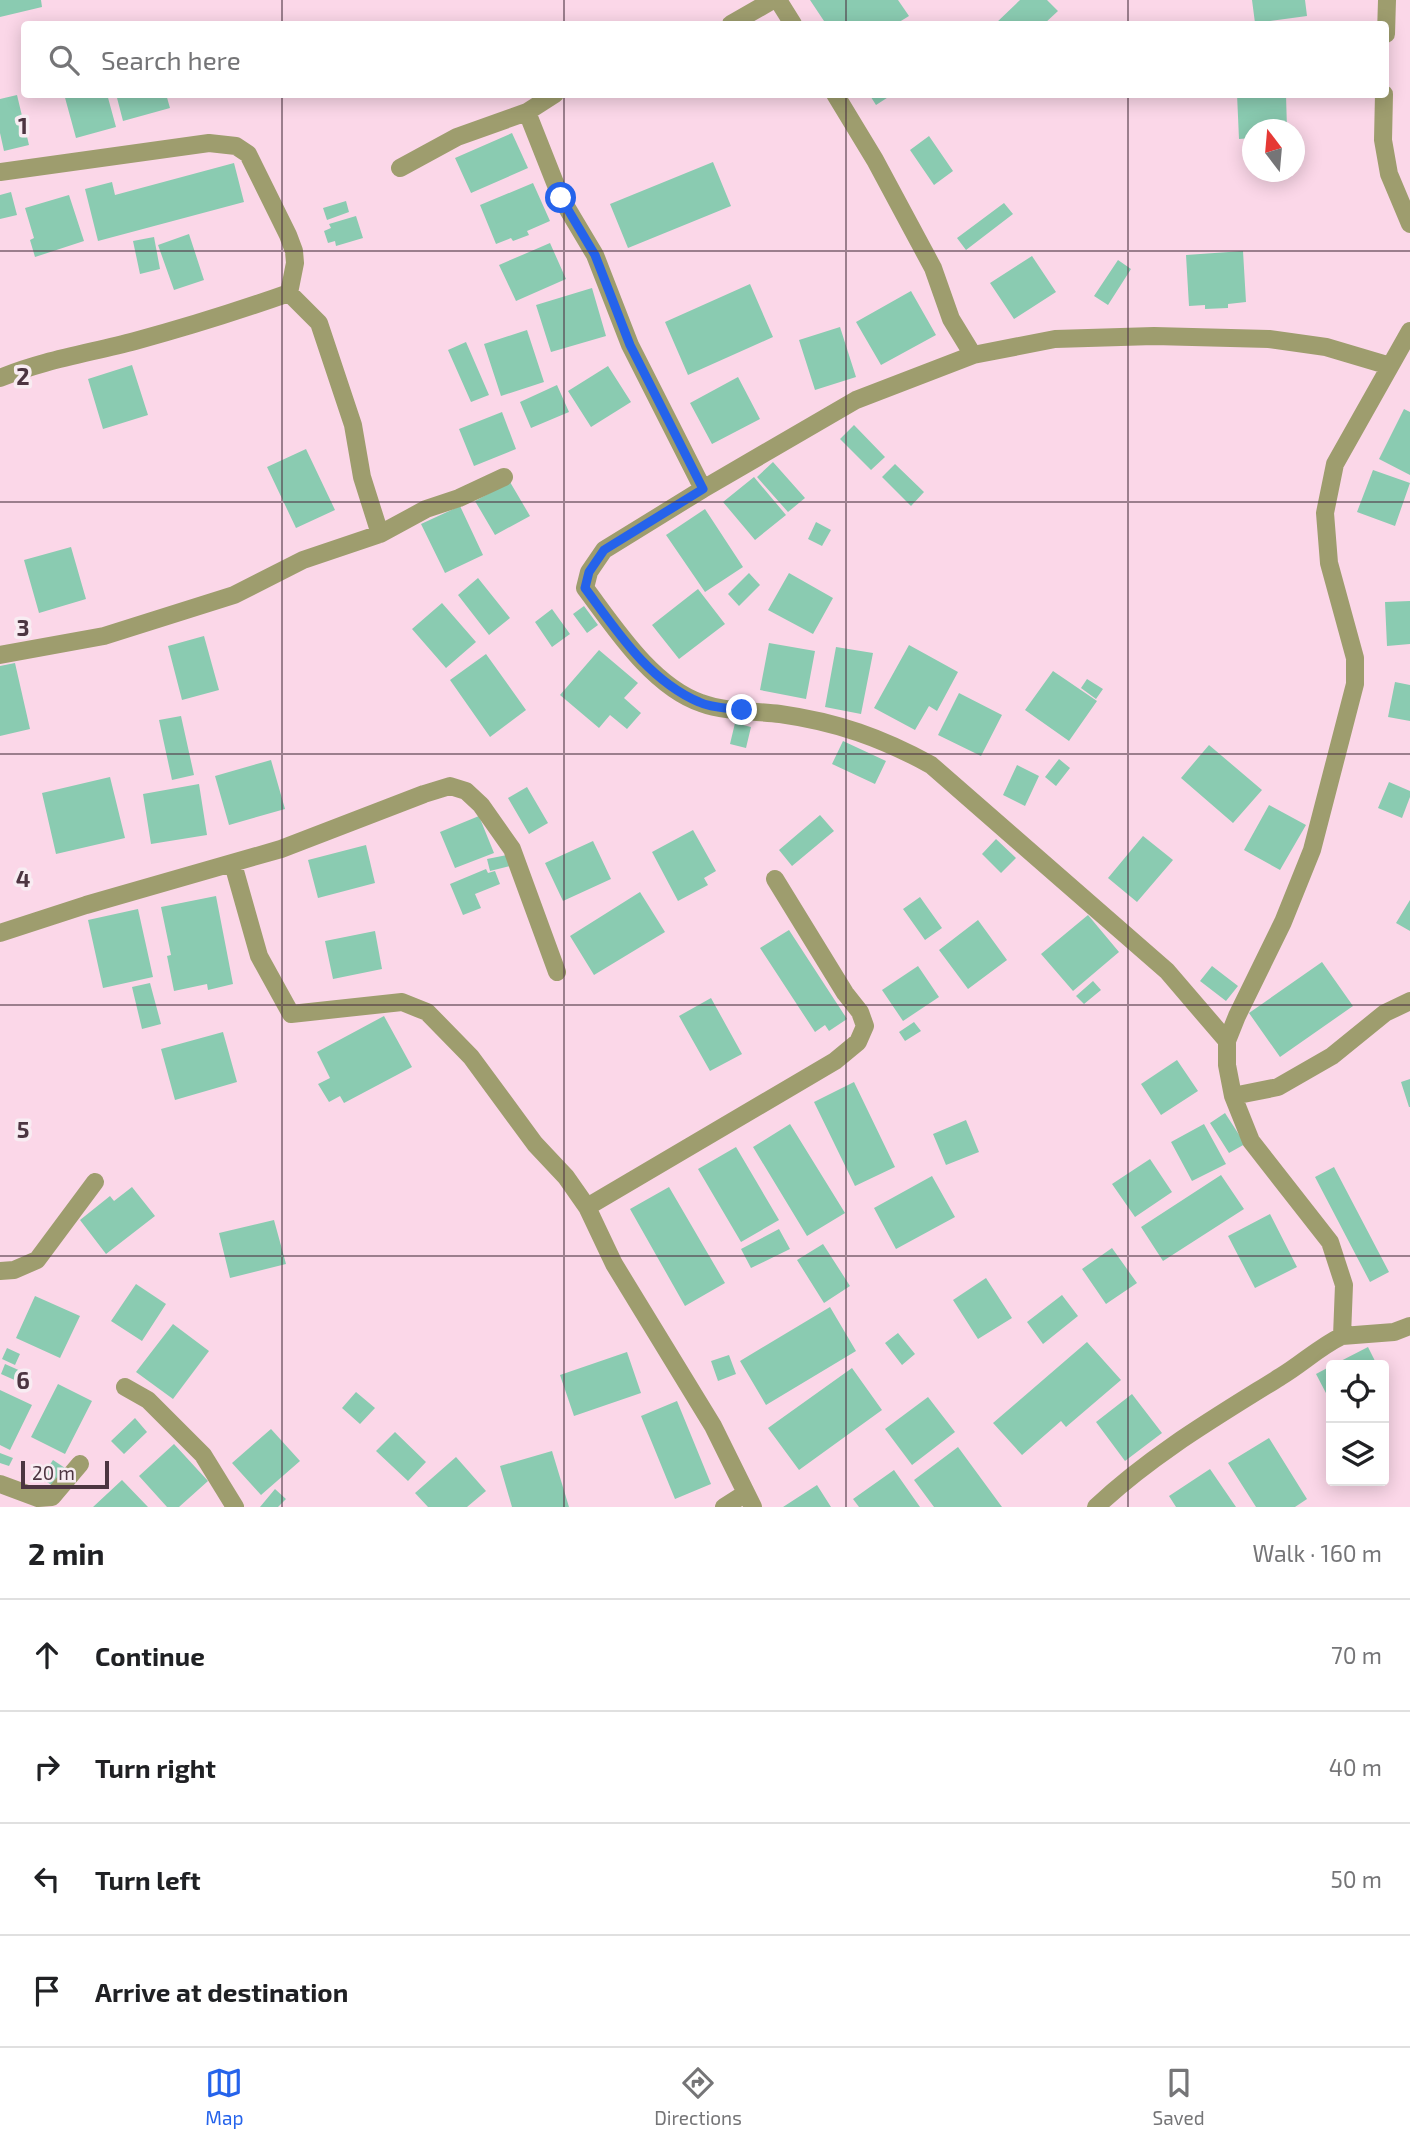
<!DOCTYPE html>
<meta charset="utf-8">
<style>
body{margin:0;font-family:"Exo 2",sans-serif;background:#f6f6f6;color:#202124}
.controls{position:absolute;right:21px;bottom:21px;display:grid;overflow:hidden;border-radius:7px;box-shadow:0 4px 18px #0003}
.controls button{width:63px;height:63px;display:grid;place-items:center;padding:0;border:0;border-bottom:2px solid #e0e0e0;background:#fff;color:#202124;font:35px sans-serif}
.compass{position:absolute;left:1242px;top:119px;width:63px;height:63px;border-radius:50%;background:#fff;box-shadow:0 4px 18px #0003;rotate:344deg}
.scale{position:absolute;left:21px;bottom:18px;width:88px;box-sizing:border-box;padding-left:7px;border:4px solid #4c3541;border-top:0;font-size:19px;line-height:24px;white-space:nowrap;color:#4c3541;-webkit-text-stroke:5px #f8ecf2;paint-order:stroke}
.stop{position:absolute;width:21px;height:21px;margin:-16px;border:5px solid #2563eb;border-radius:50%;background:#fff}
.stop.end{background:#2563eb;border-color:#fff;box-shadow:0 2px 7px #0008}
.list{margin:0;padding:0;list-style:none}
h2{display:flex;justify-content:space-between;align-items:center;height:91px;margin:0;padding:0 28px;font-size:30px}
h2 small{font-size:23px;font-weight:400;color:#757577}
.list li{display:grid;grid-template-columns:46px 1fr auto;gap:21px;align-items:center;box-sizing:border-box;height:112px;padding:0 28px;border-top:2px solid #e0e0e0}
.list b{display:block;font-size:26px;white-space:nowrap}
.list em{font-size:23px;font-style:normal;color:#757577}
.icon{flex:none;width:38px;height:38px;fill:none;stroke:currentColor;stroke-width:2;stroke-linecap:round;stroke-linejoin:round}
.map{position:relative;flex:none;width:1410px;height:1507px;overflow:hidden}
.search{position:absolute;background:#fff;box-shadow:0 4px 18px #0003;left:21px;right:21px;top:21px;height:77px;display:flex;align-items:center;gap:18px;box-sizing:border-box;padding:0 24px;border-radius:7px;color:#757577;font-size:26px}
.sheet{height:539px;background:#fff}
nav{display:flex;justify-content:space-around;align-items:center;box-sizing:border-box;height:98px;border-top:2px solid #e0e0e0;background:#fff;font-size:19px;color:#757577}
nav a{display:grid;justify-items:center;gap:4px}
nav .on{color:#2563eb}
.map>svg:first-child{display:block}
.building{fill:#8acbb1}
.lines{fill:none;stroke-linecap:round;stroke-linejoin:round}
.minor{stroke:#9e9d6e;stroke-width:18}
.route{stroke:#2563eb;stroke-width:9}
.grid{fill:none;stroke:#4c3541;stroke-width:2;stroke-opacity:0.55}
.grid-label{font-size:23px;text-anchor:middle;font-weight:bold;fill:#4c3541;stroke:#f8ecf2;stroke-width:7;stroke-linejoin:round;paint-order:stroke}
</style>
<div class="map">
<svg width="1410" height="1507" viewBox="0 0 1410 1507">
<rect width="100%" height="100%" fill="#fbd7e8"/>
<!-- building -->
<path class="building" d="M0,0h41l1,7 -42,10z
M810,0h88l11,16 -13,8h-70z
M1020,0h27l11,11 -14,13h-49z
M1252,0h53l2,16 -52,7z
M64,94h43l9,33 -40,11z
M116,94h50l4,14 -47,13z
M869,94h24l-17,11z
M1237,94h49l1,36h-35v8l-13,1z
M17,95l12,50 -25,6 -4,-18v-34z
M512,133l16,35 -57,25 -16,-35z
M929,136l24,35 -19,14 -24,-35z
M713,162l18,44 -103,42 -18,-44z
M234,163l10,39 -146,39 -13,-52 27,-7 3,13z
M533,183l17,38 -23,10 2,4 -16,6 -2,-3 -15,6 -16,-39z
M11,192l6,23 -17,4v-24z
M69,195l15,46 -49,16 -5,-17 4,-2 -9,-30z
M346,201l3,11 -22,8 -4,-12z
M1004,203l9,11 -47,36 -9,-12z
M356,216l7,22 -27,8 -1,-5 -7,2 -4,-12 7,-3 -2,-4z
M189,234l15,46 -30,10 -16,-45z
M154,237l6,32 -20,5 -7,-33z
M550,243l16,36 -50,22 -17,-36z
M1243,251l3,51 -18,2v4l-23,1v-4l-16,1 -3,-51z
M1032,256l24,36 -42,27 -24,-36z
M1118,260l13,9 -23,36 -14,-9z
M750,284l23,53 -85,38 -23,-53z
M592,288l14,48 -55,16 -15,-47z
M911,291l25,44 -55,30 -25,-43z
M840,327l16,50 -41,13 -16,-50z
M527,330l17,52 -43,14 -17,-52z
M466,342l23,53 -18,7 -23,-52z
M132,365l16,50 -45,14 -15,-50z
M608,366l23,36 -40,25 -23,-36z
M738,377l22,42 -48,25 -22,-41z
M557,385l12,27 -38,16 -11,-26z
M1404,409l6,3v63l-31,-16z
M502,412l14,37 -42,17 -15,-37z
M854,425l31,32 -14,13 -31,-31z
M306,449l29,61 -39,18 -29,-61z
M773,462l32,36 -17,14 -31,-35z
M895,464l29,28 -13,14 -29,-29z
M1373,470l37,13 -15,43 -38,-14z
M754,477l32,38 -31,25 -32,-38z
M510,482l20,34 -35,19 -20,-34z
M460,506l23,49 -38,18 -24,-49z
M705,509l38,58 -38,25 -39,-57z
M816,522l15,8 -9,16 -14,-7z
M71,547l15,52 -47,14 -15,-53z
M749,573l11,12 -21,21 -11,-12z
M789,573l44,25 -20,36 -45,-24z
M478,578l32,40 -21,17 -31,-40z
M698,589l27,35 -46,35 -27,-34z
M1410,601v43l-23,2 -2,-44z
M442,603l34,39 -30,26 -34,-39z
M584,606l14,19 -11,8 -14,-19z
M552,609l18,25 -18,13 -17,-25z
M204,636l15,54 -37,10 -14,-54z
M769,643l46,8 -9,48 -46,-9z
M909,645l49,27 -21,39 -8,-5 -14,24 -41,-22z
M836,647l37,6 -12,61 -36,-7z
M599,650l39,33 -14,15 17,15 -14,16 -17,-14 -11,13 -39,-33z
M486,654l40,56 -36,27 -40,-57z
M15,663l15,66 -30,7v-70z
M1053,671l44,30 -28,40 -44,-31z
M1087,679l16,10 -7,10 -15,-11z
M1395,682l15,3v36l-22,-4z
M959,693l43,22 -21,41 -43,-21z
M181,716l13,59 -22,5 -13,-60z
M735,723l16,4 -5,21 -16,-4z
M843,741l43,20 -11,23 -43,-20z
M1209,745l53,45 -29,33 -52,-45z
M1059,759l11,9 -14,18 -11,-9z
M271,760l14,49 -56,16 -14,-49z
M1017,765l22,11 -14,30 -22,-11z
M110,777l15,61 -69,16 -14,-61z
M1389,782l21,9v6l-8,21 -24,-10z
M199,784l8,51 -56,9 -8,-50z
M527,787l21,36 -19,11 -21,-36z
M1269,805l37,20 -26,45 -36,-20z
M820,815l14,16 -42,35 -13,-16z
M479,816l15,37 -39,15 -15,-36z
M693,830l23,41 -12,7 4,7 -30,16 -26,-49z
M1143,836l30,24 -36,42 -29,-24z
M996,839l20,19 -15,15 -19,-19z
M593,841l18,38 -48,22 -18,-38z
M366,845l9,38 -57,15 -10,-38z
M507,855l3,11 -20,5 -3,-12z
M486,869l2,4 7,-2 5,13 -25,10 6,14 -18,7 -13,-31z
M640,892l25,40 -71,43 -24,-39z
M216,896l17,88 -25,6 -1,-6 -33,7 -7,-35 4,-1 -10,-48z
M920,897l22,31 -17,12 -22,-31z
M1410,900v31l-14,-8z
M138,909l15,68 -50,11 -15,-68z
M1088,915l31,37 -46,39 -32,-37z
M978,920l29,40 -39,29 -29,-39z
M789,930l58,89 -18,12 -4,-6 -10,7 -55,-84z
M375,931l7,38 -49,10 -8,-38z
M1322,962l31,44 -73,51 -31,-44z
M918,966l21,31 -36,24 -21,-31z
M1212,966l26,20 -12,15 -26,-20z
M1093,981l8,9 -17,14 -8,-8z
M150,983l11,41 -19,5 -10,-42z
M711,998l31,56 -32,17 -31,-55z
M384,1016l28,51 -68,36 -4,-7 -11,6 -11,-18 12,-6 -13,-26z
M914,1022l7,9 -16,10 -6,-9z
M223,1032l14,50 -62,18 -14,-51z
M1177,1060l21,31 -37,24 -20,-31z
M1410,1079v28h-1l-8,-25z
M854,1082l41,85 -40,19 -41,-84z
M1225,1113l20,31 -16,9 -19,-30z
M966,1120l13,32 -33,13 -13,-31z
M790,1124l55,89 -38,23 -54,-89z
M1204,1124l22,40 -34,17 -21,-39z
M736,1147l43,73 -38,22 -43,-73z
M1150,1159l22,33 -37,25 -23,-33z
M1334,1167l55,105 -19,10 -55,-105z
M1221,1175l23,34 -81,52 -22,-34z
M932,1176l23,41 -59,32 -22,-41z
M132,1187l23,29 -49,38 -26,-34 30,-24 4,5z
M669,1187l56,96 -40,23 -55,-97z
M1270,1214l27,53 -42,21 -27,-52z
M274,1220l12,44 -56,14 -11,-45z
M779,1229l11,20 -39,19 -10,-19z
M823,1244l27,42 -26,17 -27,-43z
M1112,1248l25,35 -31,21 -24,-35z
M986,1278l26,40 -34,21 -25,-39z
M136,1284l30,20 -24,37 -31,-20z
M1062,1295l16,21 -35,28 -16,-22z
M35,1296l45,20 -20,42 -44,-20z
M830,1307l26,44 -90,54 -26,-44z
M173,1324l36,27 -36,48 -37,-27z
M898,1333l17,21 -13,11 -17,-22z
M1087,1342l34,38 -55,47 -5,-6 -39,34 -29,-32z
M1368,1347l9,18h-44z
M7,1348l13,6 -5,11 -13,-6z
M627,1352l14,41 -67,23 -14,-41z
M729,1355l7,19 -18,7 -7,-20z
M5,1364l18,8 -4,10 -18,-8z
M1331,1366v27l-4,2 -11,-21z
M852,1368l30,42 -83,60 -31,-42z
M58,1384l34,17 -27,53 -34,-17z
M0,1390l32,15 -22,45 -10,-5z
M356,1392l19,16 -15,16 -18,-16z
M1132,1394l30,39 -37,28 -29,-39z
M928,1397l27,35 -43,33 -27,-36z
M677,1401l34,83 -36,15 -34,-83z
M135,1418l12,14 -23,22 -13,-13z
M271,1429l29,32 -39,34 -29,-32z
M395,1432l31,30 -18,19 -32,-30z
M1269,1438l38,61 -12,8h-39l-28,-44z
M174,1444l34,37 -29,26h-12l-28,-31z
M958,1447l44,60h-68l-20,-27z
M552,1451l17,56h-57l-12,-41z
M0,1453l13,5 -4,8 -9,-3z
M456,1457l30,34 -19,16h-39l-13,-14z
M53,1460l12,8 -12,18 -12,-8z
M1210,1469l26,38h-60l-7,-11z
M894,1470l26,37h-61l-6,-8z
M122,1480l26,27h-55z
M817,1485l14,22h-48z
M275,1489l11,10 -8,8h-18z"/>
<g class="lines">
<!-- minor -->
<path class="minor" d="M778,0l15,24
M731,24l42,-24
M1386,34l1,-34
M835,94l40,66 58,108 18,51 22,36 -117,45 -153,89 -99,61 -15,22 -4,16c30,40 67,98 116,115 24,9 54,8 79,11 57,8 102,24 151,51l236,206 60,70
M1384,94l-1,46 6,34 21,50
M527,112l34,86 34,57 35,90 73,144
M400,168l57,-31 70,-25 28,-18
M0,172l209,-29 27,3 12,8 40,81 6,16 1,12 -6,30
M973,355l82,-16 99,-3 115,3 57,8 64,19
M0,378c43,-18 90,-25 135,-37 52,-14 103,-30 154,-48l30,30 34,102 9,52 18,57 -77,26 -69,35 -130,41 -104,19
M380,534l46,-25 33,-11 45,-21
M233,864l26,92 32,58 111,-12 25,10 44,45 64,87 31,33 21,30 27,57 99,162 40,81
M0,933l86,-28 195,-56 143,-55 26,-8 16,5 15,14 31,44 45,123
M1233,1096l45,-9 54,-31 53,-43 25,-12
M587,1207l248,-146 23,-19 7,-16 -5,-14 -15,-19 -70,-114
M0,1271l14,-1 23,-10 58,-78
M1342,1336l52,-4 16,-6
M125,1387l23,13 55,55 32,52
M0,1484l38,14 14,-1 28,-33
M724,1507l22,-14
M1096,1507c55,-52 120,-90 184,-130 22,-13 39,-30 62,-41l2,-51 -14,-43 -79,-101 -18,-45 -6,-31v-24l10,-25 46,-94 29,-72 43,-166v-26l-26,-95 -4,-50 10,-49 75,-133"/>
</g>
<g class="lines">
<!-- route -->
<path class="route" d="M561,198l34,57 35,90 73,144 -99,61 -15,22 -4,16c32,43 63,92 114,114 12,6 29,6 43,8"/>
</g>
<!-- grid -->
<path class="grid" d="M282,0v24M564,0v24M846,0v24M1128,0v24M282,94v1413M564,94v1413M846,94v1413M1128,94v1413M0,251h1410M0,502h1410M0,754h1410M0,1005h1410M0,1256h1410"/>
<g class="grid-label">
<text x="23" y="134">1</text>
<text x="23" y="385">2</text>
<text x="23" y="636">3</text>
<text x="23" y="887">4</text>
<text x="23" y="1138">5</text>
<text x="23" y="1389">6</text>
</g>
</svg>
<div class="controls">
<button><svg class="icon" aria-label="locate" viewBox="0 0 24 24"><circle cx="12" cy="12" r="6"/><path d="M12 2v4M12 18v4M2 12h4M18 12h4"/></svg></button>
<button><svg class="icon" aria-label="layers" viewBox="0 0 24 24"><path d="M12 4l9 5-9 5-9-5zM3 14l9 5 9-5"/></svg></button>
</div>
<svg class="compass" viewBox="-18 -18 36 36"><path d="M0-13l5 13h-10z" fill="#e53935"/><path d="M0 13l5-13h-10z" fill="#757577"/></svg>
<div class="scale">20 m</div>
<div class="stop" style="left:561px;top:198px"></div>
<div class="stop end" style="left:742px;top:710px"></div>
<div class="search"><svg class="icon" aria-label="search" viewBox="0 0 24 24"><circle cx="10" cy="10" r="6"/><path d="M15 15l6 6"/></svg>Search here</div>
</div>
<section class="sheet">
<h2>2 min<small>Walk · 160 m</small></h2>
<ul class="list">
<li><svg class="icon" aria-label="ahead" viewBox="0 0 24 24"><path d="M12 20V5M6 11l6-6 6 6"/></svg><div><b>Continue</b></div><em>70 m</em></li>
<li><svg class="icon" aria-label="right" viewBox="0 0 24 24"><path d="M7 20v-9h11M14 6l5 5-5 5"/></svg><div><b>Turn right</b></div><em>40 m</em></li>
<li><svg class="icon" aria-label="left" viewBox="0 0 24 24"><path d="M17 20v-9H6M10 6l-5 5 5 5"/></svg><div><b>Turn left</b></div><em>50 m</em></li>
<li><svg class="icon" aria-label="arrive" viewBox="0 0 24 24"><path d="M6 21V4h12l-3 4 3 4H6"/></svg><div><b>Arrive at destination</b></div></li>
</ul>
</section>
<nav>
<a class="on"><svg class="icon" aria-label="map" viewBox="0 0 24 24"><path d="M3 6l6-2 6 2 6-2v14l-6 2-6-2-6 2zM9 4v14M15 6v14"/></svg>Map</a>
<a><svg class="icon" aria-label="directions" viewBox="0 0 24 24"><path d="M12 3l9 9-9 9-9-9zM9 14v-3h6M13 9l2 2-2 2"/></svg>Directions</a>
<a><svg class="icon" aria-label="saved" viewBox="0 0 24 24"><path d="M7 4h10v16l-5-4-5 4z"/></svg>Saved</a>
</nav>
